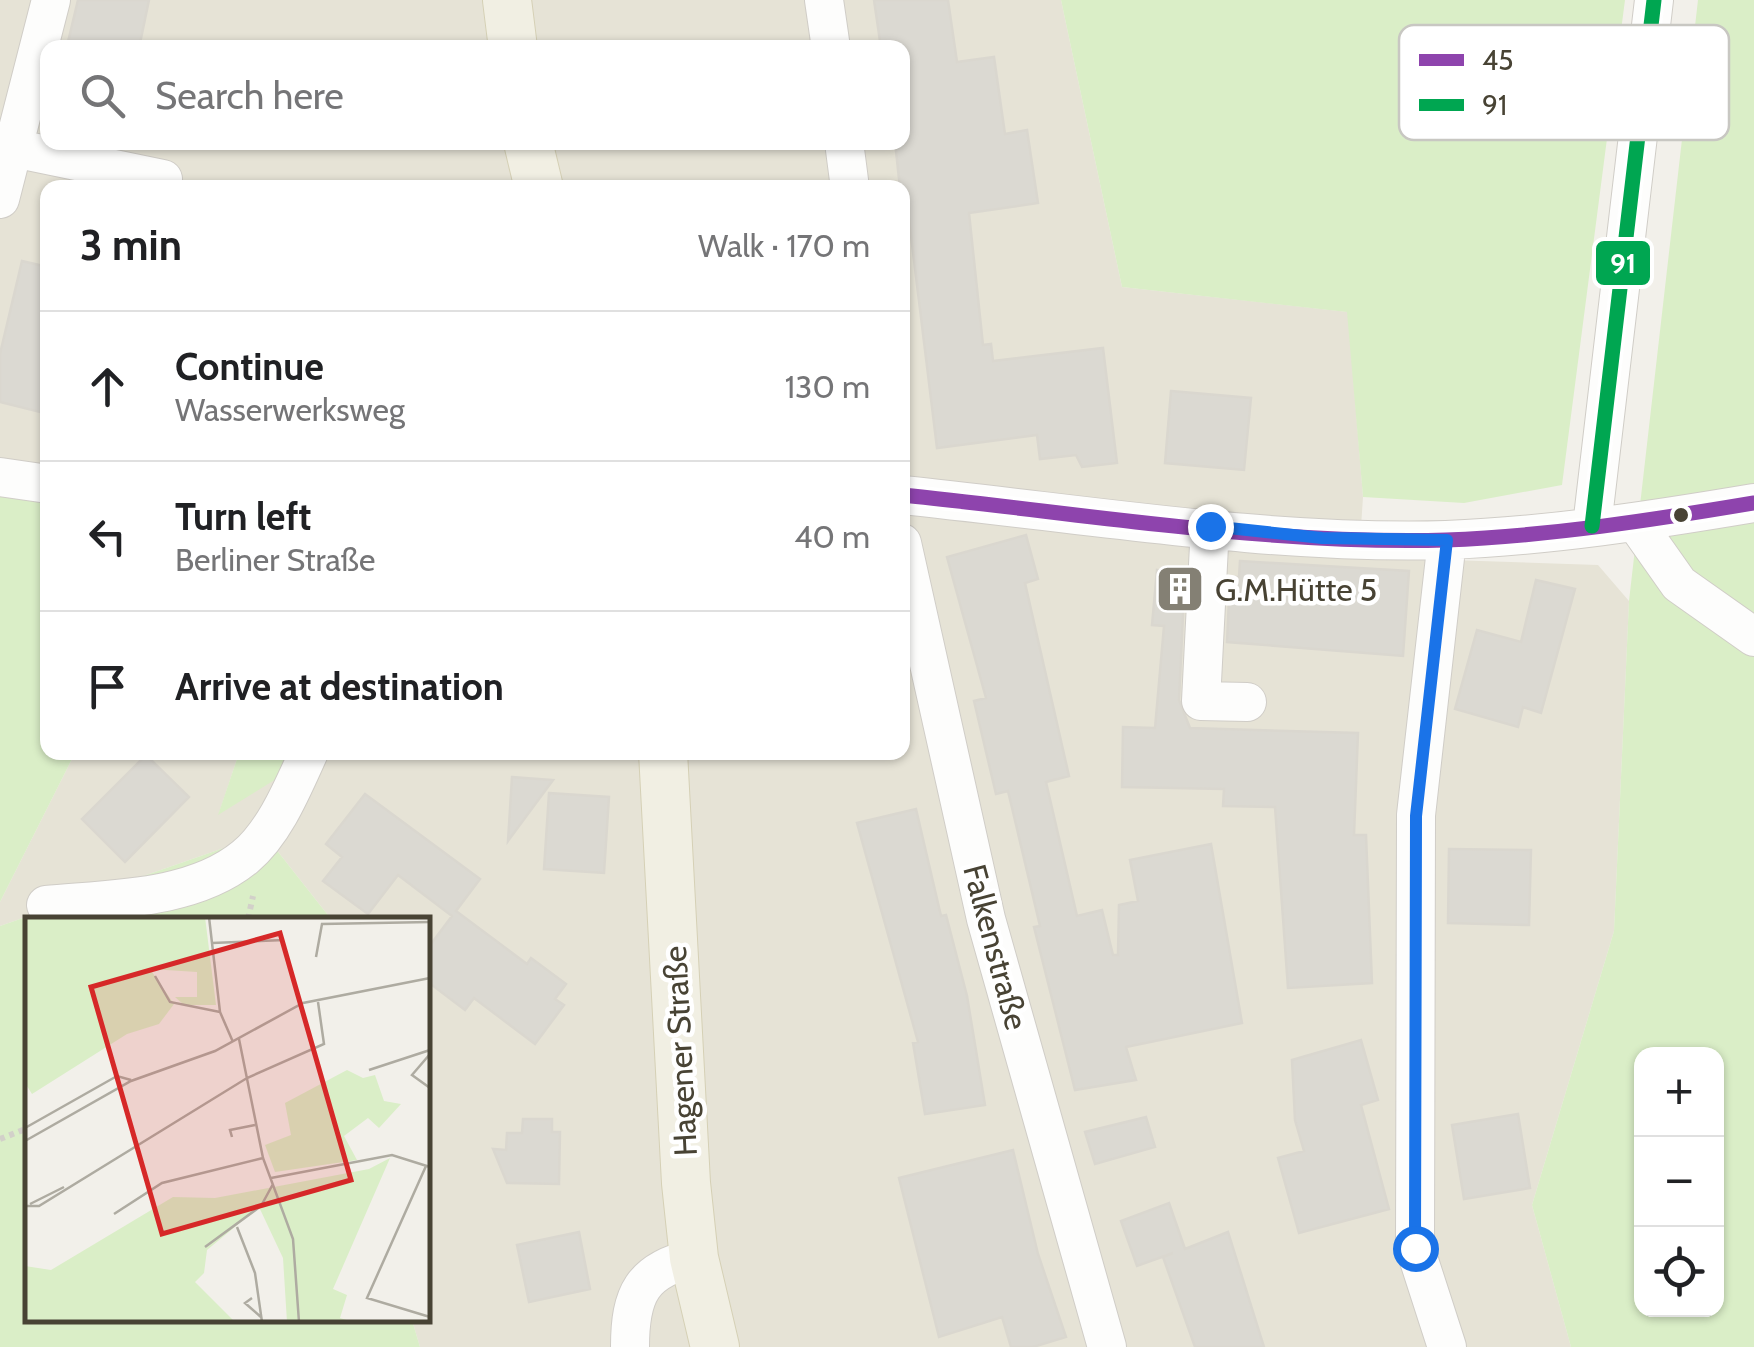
<!DOCTYPE html>
<meta charset="utf-8">
<style>
body{margin:0;font-family:Cabin,sans-serif;background:#f6f6f6;color:#202124}
.controls{position:absolute;right:30px;bottom:30px;display:grid;overflow:hidden;border-radius:20px;box-shadow:0 2px 8px #0004}
.controls button{width:90px;height:90px;display:grid;place-items:center;padding:0;border:0;border-bottom:2px solid #e0e0e0;background:#fff;color:#202124;font:50px sans-serif}
.stop{position:absolute;width:30px;height:30px;margin:-22px;border:8px solid #1a73e8;border-radius:50%;background:#fff}
.stop.end{background:#1a73e8;border-color:#fff;box-shadow:0 2px 10px #0008}
.list{margin:0;padding:0;list-style:none}
h2{display:flex;justify-content:space-between;align-items:center;height:130px;margin:0;padding:0 40px;font-size:42px}
h2 small{font-size:32px;font-weight:400;color:#757577}
.list li{display:grid;grid-template-columns:65px 1fr auto;gap:30px;align-items:center;box-sizing:border-box;height:150px;padding:0 40px;border-top:2px solid #e0e0e0}
.list b{display:block;font-size:38px;white-space:nowrap}
.list p{margin:0;font-size:32px;white-space:nowrap;color:#757577}
.list em{font-size:32px;font-style:normal;color:#757577}
.icon{flex:none;width:55px;height:55px;fill:none;stroke:currentColor;stroke-width:2;stroke-linecap:round;stroke-linejoin:round}
.map{position:relative;flex:none;width:1754px;height:1347px;overflow:hidden}
.search{position:absolute;background:#fff;box-shadow:0 2px 8px #0004;left:40px;top:40px;width:870px;height:110px;display:flex;align-items:center;gap:25px;box-sizing:border-box;padding:0 35px;border-radius:20px;color:#757577;font-size:38px}
.panel{position:absolute;background:#fff;box-shadow:0 2px 8px #0004;left:40px;top:180px;width:870px;height:580px;border-radius:20px}
.map>svg:first-child{display:block}
.residential{fill:#e6e3d6;fill-rule:evenodd}
.green{fill:#daeec7;fill-rule:evenodd}
.building{fill:#dbd9d2;stroke:#dad7cf;stroke-width:2.5}
.lines{fill:none;stroke-linecap:round;stroke-linejoin:round}
.minor-casing{stroke:#d0cdc7;stroke-width:40}
.major-casing{stroke:#d5d0b5;stroke-width:50}
.path{stroke:#d2d0c9;stroke-width:6;stroke-dasharray:5 5;stroke-linecap:butt}
.minor{stroke:#fdfdfc;stroke-width:38}
.major{stroke:#f1efe3;stroke-width:48}
.bus-1-casing{stroke:#fff;stroke-width:22}
.bus-2-casing{stroke:#fff;stroke-width:22}
.bus-1{stroke:#8e44ad;stroke-width:15}
.bus-2{stroke:#00a651;stroke-width:15}
.route{stroke:#1a73e8;stroke-width:12}
.bus-dot{fill:#484334;stroke:#fff;stroke-width:4}
.labels{text-anchor:middle;dominant-baseline:central;stroke-width:9;stroke-linejoin:round;paint-order:stroke}
.poi-label{font-size:32px;fill:#484334;stroke:#fff;text-anchor:start}
.street-label{font-size:32px;fill:#484334;stroke:#fff}
.inset-road{fill:none;stroke:#aeaba1;stroke-width:2.5}
.view{fill:#d62828;fill-opacity:0.15;stroke:#d62828;stroke-width:5}
.inset-edge{fill:none;stroke:#484334;stroke-width:5}
.key{fill:#fff;stroke:#c8c7c2;stroke-width:2.5}
.key-label{font-size:28px;fill:#484334}
.line-badge{stroke:#fff;stroke-width:4}
.badge-label{font-size:28px;text-anchor:middle;font-weight:bold;fill:#fff}
</style>
<div class="map">
<svg width="1754" height="1347" viewBox="0 0 1754 1347">
<rect width="100%" height="100%" fill="#f2f0ea"/>
<!-- residential -->
<path class="residential" d="M0,0h1061l61,287 226,25 15,185 -4,60 239,8 31,36 -15,330 -82,274 39,142h-1151l-8,-27h16v-401h-97l-67,-85 -264,92v-24l75,-149h164l-20,60 80,-60 603,-1v-564h-854l-1,314 -47,-7zM48,48h854v94h-854z"/>
<!-- green -->
<path class="green" d="M1061,0h564l-63,485 -98,18 -101,-6 -16,-185 -225,-25z
M1698,0h56v1347h-183l-39,-142 82,-274 15,-330zM1642,1054h74v256h-74z
M0,495l47,7 1,250 27,1 -75,149z
M239,753h60l-10,18 -71,44z
M264,834l67,85h-303v401h384l8,27h-420v-421z"/>
<!-- building -->
<path class="building" d="M78,0h71l-10,48h-44l-27,-6z
M874,0h74l9,62 37,-5 11,77 22,-4 11,73 -69,10 14,132 8,-1 2,17 110,-13 14,115 -35,4 -6,-12 -36,4 -3,-24 -100,13 -31,-253 -6,-7 -5,-46h7v-94h-21z
M22,261l26,6v147l-48,-12v-48z
M1171,391l80,7 -7,72 -79,-7z
M1026,535l12,44 -13,4 44,193 -23,6 31,134 25,-6 11,45h5l1,-50 19,-4 -8,-41 81,-16 31,179 -116,24 10,33 -61,10 -41,-163 6,-1 -32,-135 -12,3 -22,-93 12,-3 -39,-141z
M1240,561l169,10 -6,85 -176,-14 3,-65h9z
M1157,570l28,3 -6,127 11,28 168,5 -4,102h12l6,148 -84,5 -13,-181 -52,-1 1,-17 -102,-2 1,-60 32,1 9,-102 -12,-1z
M1536,580l39,9 -34,124 -18,-6 -5,20 -63,-18 22,-79 44,12z
M146,755l43,42 -64,65 -43,-43z
M512,777l41,3 -45,61z
M549,793l60,4 -5,76 -60,-4z
M365,794l115,85 -24,32 71,53 4,-6 35,26 -11,15 9,6 -29,39 -61,-46 -9,12 -37,-28v-34l24,-32 -54,-41 -30,39 -45,-33 19,-24 -16,-13z
M916,809l25,107 5,-1 21,81 18,109 -60,9 -12,-71 5,-1 -61,-219z
M1449,849l82,1 -2,75 -81,-2z
M1361,1040l17,60 -17,5 28,104 -90,24 -21,-75 26,-7 -9,-31 -3,-60z
M1518,1114l12,74 -66,11 -12,-74z
M1146,1117l9,30 -60,17 -10,-32z
M523,1119h29v13h8l-1,52 -52,-1 -14,-34 13,1 1,-17h15z
M1013,1150l25,104 28,83 -33,10h-22l-9,-30 -63,20 -40,-159z
M1169,1203l16,46 43,-17 36,115h-69l-32,-90 10,-4 -36,13 -16,-45z
M579,1232l11,57 -61,13 -12,-57z"/>
<g class="lines">
<!-- minor casing -->
<g class="minor-casing">
<path id="minor" d="M824,0l7,48
M844,142l6,46
M13,148l150,31
M0,199l51,-199
M0,477l48,7
M902,495c178,18 365,50 544,45 103,-4 207,-20 308,-37
M1636,523l43,61 75,53
M1210,526l-9,175 46,1
M1592,526l62,-526
M902,543l84,376 121,428
M46,905c64,-6 147,-5 199,-48 30,-25 48,-70 64,-105
M630,1347c0,-53 12,-77 64,-89
M1447,1347l-32,-99 1,-433 31,-275"/>
</g>
<!-- major casing -->
<g class="major-casing">
<path id="major" d="M507,0l6,48
M528,142l11,46
M663,752l23,431 8,75 21,89"/>
</g>
<!-- path -->
<path class="path" d="M248,919l5,-23
M0,1139l28,-11"/>
<!-- minor -->
<use href="#minor" class="minor"/>
<!-- major -->
<use href="#major" class="major"/>
<!-- bus-1 casing -->
<g class="bus-1-casing">
<path id="bus-1" d="M902,495c178,18 365,50 544,45 103,-4 207,-20 308,-37"/>
</g>
<!-- bus-2 casing -->
<g class="bus-2-casing">
<path id="bus-2" d="M1592,526l62,-526"/>
</g>
<!-- bus-1 -->
<use href="#bus-1" class="bus-1"/>
<!-- bus-2 -->
<use href="#bus-2" class="bus-2"/>
</g>
<g class="lines">
<!-- route -->
<path class="route" d="M1210,526l112,12 125,2 -31,276 -1,432"/>
</g>
<!-- icons -->
<defs>
<g id="building-square" transform="scale(2.5)"><rect x="-9" y="-9" width="18" height="18" rx="4" fill="#848074" stroke="#fff"/><path d="M-4-6H4V6H1V3H-1V6H-4ZM-2.5-4.3h1.7v1.8h-1.7ZM.8-4.3h1.7v1.8H.8ZM-2.5-1h1.7V.8h-1.7ZM.8-1h1.7V.8H.8Z" fill="#fff"/></g>
</defs>
<g fill-rule="evenodd">
<use href="#building-square" x="1180" y="589"/>
</g>
<!-- markers -->
<circle class="bus-dot" cx="1681" cy="515" r="9"/>
<g class="labels">
<!-- poi labels -->
<g class="poi-label">
<text x="1215" y="589">G.M.Hütte 5</text>
</g>
<!-- street labels -->
<g class="street-label">
<text transform="translate(996 947) rotate(75)">Falkenstraße</text>
<text transform="translate(680 1051) rotate(-93)">Hagener Straße</text>
</g>
</g>
<!-- overview -->
<g transform="translate(25 917)">
<rect width="405" height="405" fill="#f2f0ea"/>
<path d="M0,0h180l11,88h-32l-9,-8h22v-25l-47,-3 24,35 -15,20 -32,10 -95,60 -7,-11zM322,153l16,8 12,-3 9,26 17,3 -22,24 -11,-10 -24,18 13,24 -82,12 -10,-27 26,-10 -6,-32zM365,241l-57,131 14,6 -7,23 13,4h-66l-4,-64 -24,-51 -52,43 -3,23 -9,9 40,40h-210v-56l26,4 122,-73 42,1 154,-29z" fill="#daeec7"/>
<path class="inset-road" d="M184,0l11,95 13,30M187,26l72,-3M291,40l6,-33 108,-2M130,59l15,26 50,10M214,122l24,119 30,81 6,83M405,137l-18,21 18,13M344,153l61,-20M0,211l92,-52 14,4M207,220l-2,-7 25,-5M0,224l106,-60 84,-30 88,-48 127,-25M401,249l-59,132 63,19M246,261l121,-23 38,12M5,287l34,-17M0,289h14l208,-128 77,-34 -6,-42M89,297l48,-31 101,-25M212,310l18,46 7,49M180,330l56,-41 12,-22M227,381l-7,5 17,15"/>
<path class="view" d="M255,16l71,247 -189,54 -71,-247z"/>
<rect width="405" height="405" class="inset-edge"/>
</g>
<!-- legend -->
<rect x="1399" y="25" width="330" height="115" rx="15" class="key"/>
<rect x="1419" y="54" width="45" height="12" fill="#8e44ad"/>
<rect x="1419" y="99" width="45" height="12" fill="#00a651"/>
<g class="key-label">
<text x="1482" y="70">45</text>
<text x="1482" y="115">91</text>
</g>
<rect class="line-badge" x="1594" y="239" width="58" height="48" rx="10" fill="#00a651"/>
<g class="badge-label">
<text x="1623" y="273">91</text>
</g>
</svg>
<div class="controls">
<button>+</button>
<button>−</button>
<button><svg class="icon" aria-label="locate" viewBox="0 0 24 24"><circle cx="12" cy="12" r="6"/><path d="M12 2v4M12 18v4M2 12h4M18 12h4"/></svg></button>
</div>
<div class="stop" style="left:1415px;top:1248px"></div>
<div class="stop end" style="left:1210px;top:526px"></div>
<div class="search"><svg class="icon" aria-label="search" viewBox="0 0 24 24"><circle cx="10" cy="10" r="6"/><path d="M15 15l6 6"/></svg>Search here</div>
<section class="panel">
<h2>3 min<small>Walk · 170 m</small></h2>
<ul class="list">
<li><svg class="icon" aria-label="ahead" viewBox="0 0 24 24"><path d="M12 20V5M6 11l6-6 6 6"/></svg><div><b>Continue</b><p>Wasserwerksweg</p></div><em>130 m</em></li>
<li><svg class="icon" aria-label="left" viewBox="0 0 24 24"><path d="M17 20v-9H6M10 6l-5 5 5 5"/></svg><div><b>Turn left</b><p>Berliner Straße</p></div><em>40 m</em></li>
<li><svg class="icon" aria-label="arrive" viewBox="0 0 24 24"><path d="M6 21V4h12l-3 4 3 4H6"/></svg><div><b>Arrive at destination</b></div></li>
</ul>
</section>
</div>
